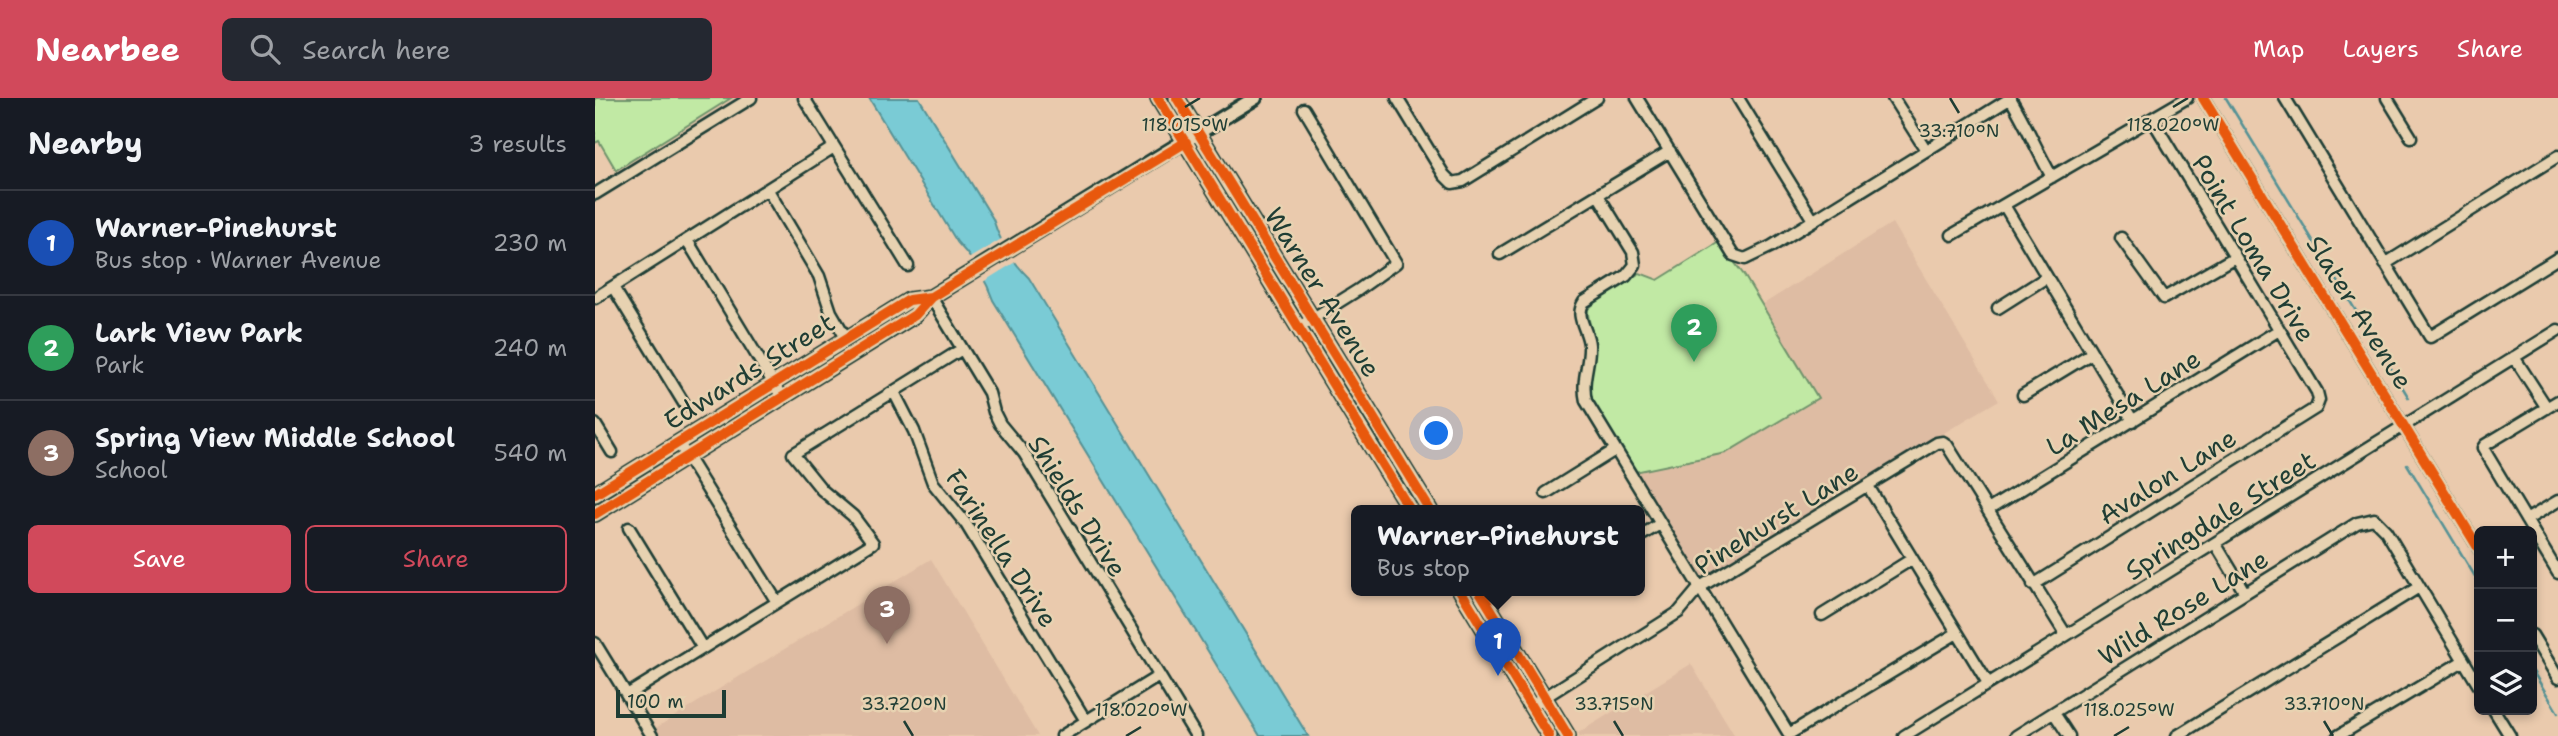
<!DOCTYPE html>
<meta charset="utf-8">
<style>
body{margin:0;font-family:"Shantell Sans",sans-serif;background:#242831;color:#f1f3f6}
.controls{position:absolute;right:21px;bottom:21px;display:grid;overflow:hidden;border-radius:10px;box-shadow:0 4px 10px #0003}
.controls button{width:63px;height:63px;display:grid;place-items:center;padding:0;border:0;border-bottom:2px solid #363941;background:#171b24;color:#f1f3f6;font:35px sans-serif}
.scale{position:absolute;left:21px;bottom:18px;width:110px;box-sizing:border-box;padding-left:7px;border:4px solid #1f3d34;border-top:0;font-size:19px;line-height:24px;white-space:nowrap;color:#1f3d34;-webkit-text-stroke:5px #e7d2b1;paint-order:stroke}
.you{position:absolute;left:842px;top:336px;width:24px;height:24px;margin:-18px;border:5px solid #fff;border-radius:50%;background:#1a73e8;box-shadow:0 0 0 10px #1a73e833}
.badge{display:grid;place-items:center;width:46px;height:46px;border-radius:50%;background:#d1495b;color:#fff;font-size:23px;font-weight:700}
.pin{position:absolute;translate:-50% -58px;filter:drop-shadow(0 2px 4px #0008)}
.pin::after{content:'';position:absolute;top:37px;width:24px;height:21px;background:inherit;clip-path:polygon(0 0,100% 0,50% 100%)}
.popup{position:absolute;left:756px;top:407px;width:294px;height:91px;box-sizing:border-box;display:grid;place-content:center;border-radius:10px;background:#171b24;filter:drop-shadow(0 2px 5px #0005);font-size:23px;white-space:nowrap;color:#9ea1a6}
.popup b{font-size:26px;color:#f1f3f6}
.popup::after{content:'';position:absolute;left:50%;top:100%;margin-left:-14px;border:14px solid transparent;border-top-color:#171b24}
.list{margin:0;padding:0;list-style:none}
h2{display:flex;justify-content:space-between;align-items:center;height:91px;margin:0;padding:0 28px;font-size:30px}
h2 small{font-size:23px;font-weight:400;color:#9ea1a6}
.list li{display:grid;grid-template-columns:46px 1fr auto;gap:21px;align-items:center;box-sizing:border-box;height:105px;padding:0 28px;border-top:2px solid #363941}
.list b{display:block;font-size:26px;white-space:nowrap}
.list p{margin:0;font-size:23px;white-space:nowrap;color:#9ea1a6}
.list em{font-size:23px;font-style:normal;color:#9ea1a6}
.actions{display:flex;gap:14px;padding:21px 28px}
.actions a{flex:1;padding:16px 0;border:2px solid #d1495b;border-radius:10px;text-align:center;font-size:24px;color:#d1495b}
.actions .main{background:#d1495b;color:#fff}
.icon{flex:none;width:38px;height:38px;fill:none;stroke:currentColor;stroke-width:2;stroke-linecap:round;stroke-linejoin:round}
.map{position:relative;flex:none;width:1963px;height:638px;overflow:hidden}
header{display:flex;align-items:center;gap:42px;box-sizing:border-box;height:98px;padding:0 35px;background:#d1495b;color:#fff}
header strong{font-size:33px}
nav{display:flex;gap:38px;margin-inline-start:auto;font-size:24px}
.search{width:490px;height:63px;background:#242831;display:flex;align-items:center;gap:18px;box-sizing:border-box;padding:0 24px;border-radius:10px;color:#9ea1a6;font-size:26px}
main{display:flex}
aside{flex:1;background:#171b24}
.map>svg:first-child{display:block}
.built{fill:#debca3}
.park{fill:#c1e9a4;stroke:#70936c;stroke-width:2}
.water{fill:#7acbd5;stroke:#569295;stroke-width:2}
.pier{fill:#eacaad}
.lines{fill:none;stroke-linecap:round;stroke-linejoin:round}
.stream{stroke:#569295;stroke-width:2.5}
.minor-casing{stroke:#1f3d34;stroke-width:15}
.major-casing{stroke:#1f3d34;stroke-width:18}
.minor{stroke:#e7d2b1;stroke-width:10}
.major{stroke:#e7d2b1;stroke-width:12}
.cycleway-casing{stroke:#e7d2b1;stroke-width:15}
.cycleway{stroke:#e8590c;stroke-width:10}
.ticks{fill:none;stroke:#1f3d34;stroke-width:2.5}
.labels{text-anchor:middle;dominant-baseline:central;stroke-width:5;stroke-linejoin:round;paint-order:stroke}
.street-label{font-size:26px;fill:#1f3d34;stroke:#e7d2b1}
.ticks-label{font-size:18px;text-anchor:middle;fill:#1f3d34;stroke:#e7d2b1;stroke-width:5;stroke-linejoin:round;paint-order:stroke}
</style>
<header>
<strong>Nearbee</strong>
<div class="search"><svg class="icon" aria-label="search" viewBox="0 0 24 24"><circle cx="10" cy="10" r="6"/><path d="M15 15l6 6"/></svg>Search here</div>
<nav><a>Map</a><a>Layers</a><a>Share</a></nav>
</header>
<main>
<aside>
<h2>Nearby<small>3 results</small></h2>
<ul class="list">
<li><span class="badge" style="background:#1a4fb4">1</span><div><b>Warner-Pinehurst</b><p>Bus stop · Warner Avenue</p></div><em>230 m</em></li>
<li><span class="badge" style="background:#2e9e5b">2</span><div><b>Lark View Park</b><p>Park</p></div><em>240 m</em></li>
<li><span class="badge" style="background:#8d6e63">3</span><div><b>Spring View Middle School</b><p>School</p></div><em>540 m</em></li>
</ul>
<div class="actions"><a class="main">Save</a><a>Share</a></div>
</aside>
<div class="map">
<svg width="1963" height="638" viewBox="0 0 1963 638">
<rect width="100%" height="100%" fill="#eacaad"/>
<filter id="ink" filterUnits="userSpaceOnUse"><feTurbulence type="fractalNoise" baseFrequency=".0143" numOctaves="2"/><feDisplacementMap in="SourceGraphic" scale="14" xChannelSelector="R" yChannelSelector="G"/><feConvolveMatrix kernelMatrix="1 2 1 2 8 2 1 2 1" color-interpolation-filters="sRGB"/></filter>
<g filter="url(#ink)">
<!-- built -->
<path class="built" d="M1297,125l107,177 -293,175h-6l-5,-3 -60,-100 91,-19 92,-55 -56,-93z
M336,461l107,177h-379l-5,-7z
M1096,566l44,72h-155l-2,-3z"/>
<!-- park -->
<path class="park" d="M0,0h136l-115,72 -17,-29 -4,2z
M1124,144l25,33 74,123 -92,55 -91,19c-12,-20 -43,-61 -46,-82 -3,-16 7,-29 6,-44 -1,-13 -8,-24 -7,-37l18,-16 34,-20 18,7z"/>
<!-- water -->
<path class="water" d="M274,0h50l74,121c7,24 19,42 36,59l279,458h-48l-267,-436c-8,-23 -20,-41 -36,-58z"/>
<!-- pier -->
<path class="pier" d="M408,140l14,23 -34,21 -15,-23z"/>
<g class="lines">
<!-- stream -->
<path class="stream" d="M1631,0l183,300
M1812,366l72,119
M1937,572l26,43"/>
<!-- minor casing -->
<g class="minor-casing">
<path id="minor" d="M209,0l104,168
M802,0l47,77 8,8 11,-2 134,-83
M1042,0l96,157 12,4 27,-13 239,-148
M1143,0l75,122
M1298,0l33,52
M1415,0c16,26 27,53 42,79
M1608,0l276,451
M1690,0l145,239 128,-79
M1792,0l24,39
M173,92l51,86 12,36 15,26
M0,96l156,-96
M1003,97l35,57 2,13 -9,11 -42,26c-10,15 4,27 5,43 1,20 -8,34 -3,56l203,333 168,-101
M1409,107l129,216
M1357,137l235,-137
M1526,140l43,60 71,-41
M92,142l96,159
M905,156l170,-103
M1790,166l173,-108
M18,189l72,118
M336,199l58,96 5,19 6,12 24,29 172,283
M0,200l239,-151
M1403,210l49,-31
M704,229l59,-37 38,-27 -92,-154
M1919,259l33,51
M299,294l20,39 19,52 33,41 120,197
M1428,297l69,-42
M1963,303l-73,44 -2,3 75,125
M0,326l17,28
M83,344l99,160
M1273,388l120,197
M951,395l69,-43
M1393,412l291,-180
M1931,422l32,-19
M34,430l73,119
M1045,438l20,-12
M1620,445l30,50
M1438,487l283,-177 3,-8 -2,-8 -165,-273
M1227,517l90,-56
M1937,537l26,43
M0,545l57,93
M32,597l246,-152 -20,-27 -31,-26 -29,-36 169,-105
M936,608l148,-94 21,-25 237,-144 6,-1 4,3 119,190
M1899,612l16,26
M1459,615l15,23
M467,638l97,-60
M1309,638l654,-406
M1421,638l341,-213 17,-4 12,12 93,155
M1582,638l242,-149
M1743,638l125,-75"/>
</g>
<!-- major casing -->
<g class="major-casing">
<path id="major" d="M563,0l252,412
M582,0l253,412
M0,396l314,-194 22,-3
M0,416l320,-199 16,-18 324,-199
M865,492l89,146
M884,492l89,146"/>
</g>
<!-- minor -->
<use href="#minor" class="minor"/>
<!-- major -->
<use href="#major" class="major"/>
<!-- cycleway casing -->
<g class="cycleway-casing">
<path id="cycleway" d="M563,0l252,412
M582,0l253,412
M1608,0l276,451
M0,396l314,-194 22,-3
M0,416l320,-199 16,-18 255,-155
M865,492l89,146
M884,492l89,146"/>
</g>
<!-- cycleway -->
<use href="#cycleway" class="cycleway"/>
</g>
</g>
<!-- ticks -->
<path class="ticks" d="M1355,0l9,15M590,9l15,-9M1578,9l15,-9M309,623l9,15M1019,623l9,15M1729,623l9,15M531,638l15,-9M1519,638l15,-9"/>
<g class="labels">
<!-- street labels -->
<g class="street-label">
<text transform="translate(1659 150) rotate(59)">Point Loma Drive</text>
<text transform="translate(728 194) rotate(58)">Warner Avenue</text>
<text transform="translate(1765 214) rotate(58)">Slater Avenue</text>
<text transform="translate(154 273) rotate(-32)">Edwards Street</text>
<text transform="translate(1528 304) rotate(-32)">La Mesa Lane</text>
<text transform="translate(1572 378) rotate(-32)">Avalon Lane</text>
<text transform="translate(483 408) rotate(58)">Shields Drive</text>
<text transform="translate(1625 417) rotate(-32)">Springdale Street</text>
<text transform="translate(1181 420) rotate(-32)">Pinehurst Lane</text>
<text transform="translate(407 450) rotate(57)">Farinella Drive</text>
<text transform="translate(1588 509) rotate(-32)">Wild Rose Lane</text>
</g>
</g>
<g class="ticks-label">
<text x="590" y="33">118.015°W</text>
<text x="1578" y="33">118.020°W</text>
<text x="1364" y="39">33.710°N</text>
<text x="309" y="612">33.720°N</text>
<text x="1019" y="612">33.715°N</text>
<text x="1729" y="612">33.710°N</text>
<text x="546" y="618">118.020°W</text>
<text x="1534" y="618">118.025°W</text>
</g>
</svg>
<div class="controls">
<button>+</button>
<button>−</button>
<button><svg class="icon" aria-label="layers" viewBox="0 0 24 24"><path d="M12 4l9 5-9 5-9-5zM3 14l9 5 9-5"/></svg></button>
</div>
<div class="scale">100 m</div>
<div class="you"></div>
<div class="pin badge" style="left:903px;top:578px;background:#1a4fb4">1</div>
<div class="popup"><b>Warner-Pinehurst</b>Bus stop</div>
<div class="pin badge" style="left:1099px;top:264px;background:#2e9e5b">2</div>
<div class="pin badge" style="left:292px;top:546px;background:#8d6e63">3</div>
</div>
</main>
